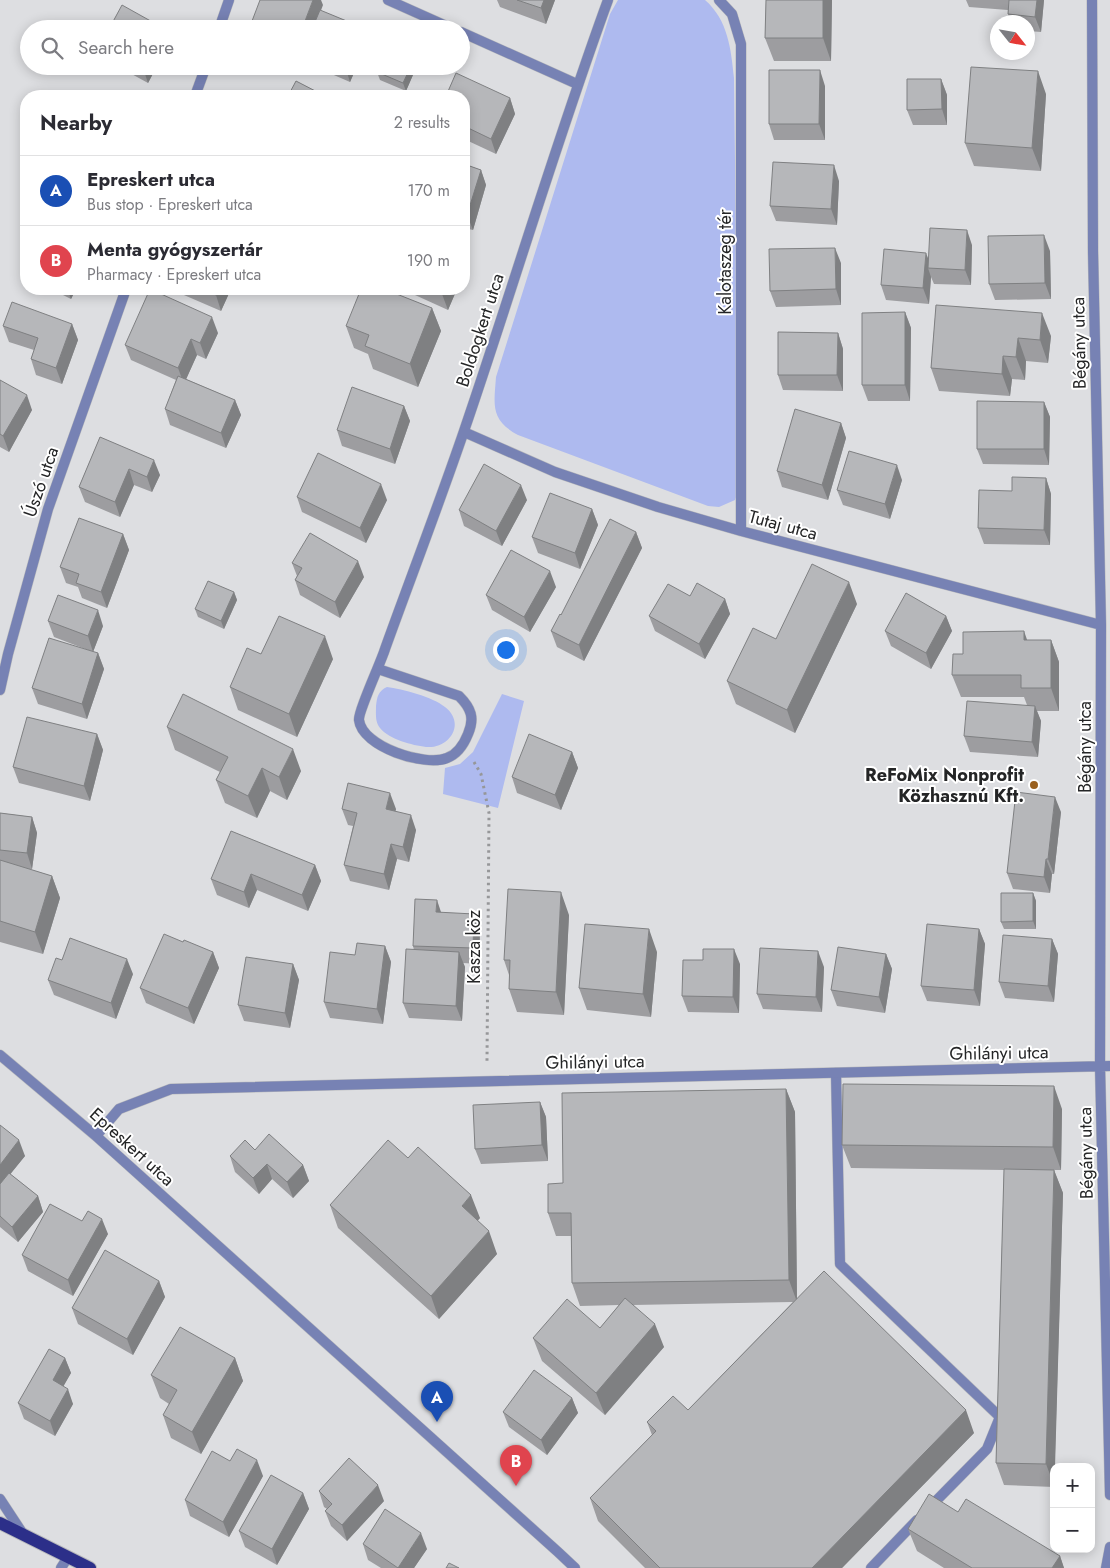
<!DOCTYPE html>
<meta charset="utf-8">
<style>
body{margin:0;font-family:Jost,sans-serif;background:#f7f7f7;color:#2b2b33}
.controls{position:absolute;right:15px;bottom:15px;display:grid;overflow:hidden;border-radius:10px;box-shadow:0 2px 12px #0003}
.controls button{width:45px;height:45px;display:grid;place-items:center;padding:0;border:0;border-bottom:1px solid #e1e1e2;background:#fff;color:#2b2b33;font:25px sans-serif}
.compass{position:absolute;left:990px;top:15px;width:45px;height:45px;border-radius:50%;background:#fff;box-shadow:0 2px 12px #0003;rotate:121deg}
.you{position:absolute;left:505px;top:649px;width:18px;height:18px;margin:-12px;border:4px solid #fff;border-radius:50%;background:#1a73e8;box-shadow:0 0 0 8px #1a73e833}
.badge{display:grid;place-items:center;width:32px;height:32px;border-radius:50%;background:#7c3aed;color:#fff;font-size:16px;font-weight:700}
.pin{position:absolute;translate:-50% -41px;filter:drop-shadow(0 1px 2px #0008)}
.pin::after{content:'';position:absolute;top:26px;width:18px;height:15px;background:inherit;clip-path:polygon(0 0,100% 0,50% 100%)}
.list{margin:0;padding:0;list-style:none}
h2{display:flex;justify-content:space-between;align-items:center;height:65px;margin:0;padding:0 20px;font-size:21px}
h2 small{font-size:16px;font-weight:400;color:#7c7c81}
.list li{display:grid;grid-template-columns:32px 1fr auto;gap:15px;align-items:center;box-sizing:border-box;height:70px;padding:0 20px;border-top:1px solid #e1e1e2}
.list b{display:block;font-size:19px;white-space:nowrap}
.list p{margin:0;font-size:16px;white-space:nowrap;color:#7c7c81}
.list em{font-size:16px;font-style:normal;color:#7c7c81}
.icon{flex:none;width:28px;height:28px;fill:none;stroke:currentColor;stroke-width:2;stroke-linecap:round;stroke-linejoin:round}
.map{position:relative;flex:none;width:1110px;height:1568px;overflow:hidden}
.search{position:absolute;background:#fff;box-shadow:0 2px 12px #0003;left:20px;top:20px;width:450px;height:55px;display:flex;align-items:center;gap:12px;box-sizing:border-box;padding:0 18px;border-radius:28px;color:#7c7c81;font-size:19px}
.panel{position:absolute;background:#fff;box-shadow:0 2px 12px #0003;left:20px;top:90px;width:450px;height:205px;border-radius:20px}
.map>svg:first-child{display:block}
.green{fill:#aebaef}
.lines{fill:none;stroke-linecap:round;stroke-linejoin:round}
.service-casing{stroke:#b8b9bc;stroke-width:11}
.minor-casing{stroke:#b8b9bc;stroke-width:11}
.primary-casing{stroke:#b8b9bc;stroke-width:14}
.path{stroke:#969799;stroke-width:3;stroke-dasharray:2.5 4;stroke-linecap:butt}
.service{stroke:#7782b4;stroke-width:10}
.minor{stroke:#7782b4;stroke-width:10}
.primary{stroke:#2c2f89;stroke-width:12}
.wall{fill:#9d9da0}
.shaded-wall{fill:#7f8082}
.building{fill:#b6b7ba;stroke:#7f8082}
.poi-dot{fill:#9a611f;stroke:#fff;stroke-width:2}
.labels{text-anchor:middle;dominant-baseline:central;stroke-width:4;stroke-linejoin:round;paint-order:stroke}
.street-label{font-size:18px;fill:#242526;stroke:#fff}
.poi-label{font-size:18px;font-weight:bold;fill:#242526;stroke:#fff;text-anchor:end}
</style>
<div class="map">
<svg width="1110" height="1568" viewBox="0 0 1110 1568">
<rect width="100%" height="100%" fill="#dddee1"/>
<!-- green -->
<path class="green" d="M618,0h87c23,20 26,49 29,78l5,411 -4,11 -16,7 -11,-1 -190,-71c-28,-15 -24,-30 -22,-58l114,-363z
M387,687c15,2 46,10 58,20 21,16 5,42 -19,40 -14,-2 -36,-7 -46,-19 -5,-6 -4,-14 -4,-22 1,-9 2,-15 11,-19z
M502,694l22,7 -26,107 -55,-14 2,-26 15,-4 13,-12z"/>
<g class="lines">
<!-- service casing -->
<g class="service-casing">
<path id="service" d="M836,1073l4,191 160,153 -13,32 -58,59
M0,1499l23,35
M61,1568l7,-11
M871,1568l46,-48"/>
</g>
<!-- minor casing -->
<g class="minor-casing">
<path id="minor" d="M388,0l65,29
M719,0l13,14 9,30v487
M1092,0l1,251 8,374 -1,441 10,429
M219,29l10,-29
M461,32l116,52
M195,96l11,-30
M464,432l91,40 103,35 83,24 360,94
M378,669l81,27c12,12 16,22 9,38 -4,10 -10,20 -21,24 -22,9 -85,-11 -88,-38 -1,-8 22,-58 26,-71 26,-72 54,-145 79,-218 49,-143 92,-289 144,-431
M0,690l8,-36 40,-145 78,-220
M0,1055l96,81 462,416 17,16
M96,1136l23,-27 52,-20 939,-23
M1106,1568l4,-21"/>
</g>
<!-- primary casing -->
<g class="primary-casing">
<path id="primary" d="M0,1523l90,45"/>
</g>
<!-- path -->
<path class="path" d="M474,762l7,12 8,39 -2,248"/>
<!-- service -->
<use href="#service" class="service"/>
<!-- minor -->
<use href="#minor" class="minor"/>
<!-- primary -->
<use href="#primary" class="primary"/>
</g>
<!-- wall -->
<path class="wall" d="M497,0h58l-9,24 -46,-17z
M766,0h66l-1,61h-57l-9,-23z
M966,0h78l-3,32 -13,-1v-9h-17l-3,-8v-4l-39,-3z
M117,66h40l-9,17z
M281,66h19l-3,6z
M313,66h44l-7,16z
M365,66h9l-1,3z
M380,66h35l1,2 -10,23 -26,-11 -3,-8z
M941,79l6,16v30h-34l-6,-15z
M825,86v54h-51l-5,-16z
M1046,94l-5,77 -67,-5 -9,-23z
M464,96l46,2 5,16 -19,40 -32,-15z
M464,164l17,6 5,15 -13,45 -9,-2z
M839,181l-2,44 -61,-4 -6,-15z
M972,245l-1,40 -37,-1 -3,-7 -2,27 -43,-4 -5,-15 47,-27z
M1050,251l1,48 -56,1 -6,-16z
M26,255v16l-3,-10z
M841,263v42l-65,2 -6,-16z
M51,289h25l-5,10z
M170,289h61l-10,22z
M403,289h54l-9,21 -44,-20z
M936,305l115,31 -3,27 -22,-2 -1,19 -13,-1 -2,17 -71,-5 -8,-23z
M432,308l9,23 -23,56 -45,-18 -5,-15 -14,-6 -8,-22z
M905,312l6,16 -1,73h-42l-6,-16z
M72,324l6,16 -16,44 -26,-9 -5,-16 3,-9 -25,-8 -6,-16z
M218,333l-12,26 -9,-4 -11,24 49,21 6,15 -15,33 -56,-23 -5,-16 11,-29 -45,-20 -6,-15z
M838,333l5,16v42l-60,-1 -5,-15z
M0,380l32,30 -23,42 -9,-5z
M1044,402l6,15 -1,48 -66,-1 -6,-15z
M404,406l6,15 -15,43 -53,-18 -5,-16z
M841,423l5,15 -18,62 -46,-13 -5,-16z
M100,437l60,38 -8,17 -18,-7 -14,32 -35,-15 -6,-15z
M1046,478l5,16 -1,51 -66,-1 -6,-16 34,-37z
M902,480l-12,39 -47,-14 -6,-15z
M297,497l90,3 -21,43 -64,-31z
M527,500l-25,46 -38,-20 -5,-16z
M592,509l6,16 -18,44 -42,-16 -6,-16z
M636,532l6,16 -58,113 -27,-14 -6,-16 10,-16z
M123,534l6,16 -22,58 -25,-10 -4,-11 -12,-4 -6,-16z
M292,563l72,14 -24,41 -40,-23 -5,-15 2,-4z
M556,587l-26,45 -38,-22 -6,-15z
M234,592l3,8 -13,29 -26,-12 -3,-8z
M690,596l35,3 5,15 -25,45 -50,-28 -6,-15z
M857,604l-62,129 -59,-29 -9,-23z
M946,616l6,15 -21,38 -40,-23 -6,-15z
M48,621l55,5 -10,26 -39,-15z
M1027,640h24l8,22v49h-22l4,10 -3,36 -68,-5 -6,-16 63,-31 -3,-8h-63l-9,-22 11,-21z
M98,653l6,16 -17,50 -49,-15 -6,-16z
M261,654l72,5 -36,78 -59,-27 -8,-23z
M167,727l134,44 -14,29 -17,-9 -13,27 -32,-15 -9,-23 4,-8 -45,-22z
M97,734l6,16 -13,51 -71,-18 -6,-16z
M572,752l6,16 -17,42 -44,-17 -5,-16z
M342,809h54l-1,2 21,19 -7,32 -12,-3 -8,31 -39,-9 -6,-16 9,-39 -5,-1z
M1061,812l-7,62h-2l-2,19 -37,-4 -6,-16z
M0,813l32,4 5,16 -5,36h-3l23,7 8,22 -17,56 -43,-12z
M315,865l6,16 -13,30 -51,-21 -8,18 -32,-13 -6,-16z
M1033,893l3,8v28h-32l-3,-7z
M441,912l39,17 -1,35 -16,-1 2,4 -3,54 -53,-3 -6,-15 11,-53 -1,-4z
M569,915l-5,100 -47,-3 -8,-23v-14l-5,-15z
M979,929l6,15 -5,62 -53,-5 -6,-15z
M1052,939l6,15 -4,48 -49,-4 -6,-16z
M183,942l30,10 6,16 -25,56 -48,-21 -6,-15z
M385,946l6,16 -8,62 -53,-6 -6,-16 31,-47z
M657,952l-6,65 -64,-7 -8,-22z
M886,954l6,15 -7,44 -48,-7 -6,-16z
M703,960l37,4 -1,49 -51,-1 -6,-16z
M293,964l6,16 -9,48 -46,-7 -6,-16z
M824,967l-2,45 -59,-3 -6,-15z
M133,974l-17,45 -62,-24 -6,-15z
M786,1089l9,23 2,186 177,135 -132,135h-197l-47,-47 -8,-23 62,-63 -5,-13 41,-12 105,-108 -160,3 31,42 -59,68 -63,-54 -9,-23 67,-10 19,-23 -39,1 -8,-23 -1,-47h-15l-8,-23 15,-30z
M540,1102l6,15 2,44 -67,3 -6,-15z
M1062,1109l-1,61h-23h16l9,23 -9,294 -50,-2 -8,-22 8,-293 -153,-2 -9,-23z
M0,1125l25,31 -15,18 28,22 5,16 -25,30 -18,-15z
M230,1156l73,9 6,16 -16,17 -21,-19 -13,15 -24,-22z
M408,1158l72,60 -3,3 20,33 -58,65 -101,-91 -8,-23z
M82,1221l26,13 -35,62 -45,-25 -6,-16z
M159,1281l6,16 -32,58 -55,-31 -6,-16z
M65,1358l6,15 -8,13 10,18 -18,32 -31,-17 -6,-16z
M235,1358l8,23 -42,73 -30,-16 -8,-23 6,-11 -9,-6 -9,-23z
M572,1398l6,15 -31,42 -38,-28 -6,-15z
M230,1461l33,15 -34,61 -39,-21 -5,-16z
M319,1491l65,10 -37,40 -16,-15 -6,-15 2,-2 -3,-2z
M303,1493l6,16 -32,56 -32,-18 -6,-16z
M958,1512l102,44 4,12h-120l-27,-17 -9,-22z
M363,1544l64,5 -13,19h-33l-13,-8z"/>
<!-- shaded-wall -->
<path class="shaded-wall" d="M313,0h8l2,5 -9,24h-12z
M544,0h11l-9,24 -5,-16z
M823,0h9l-1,61 -8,-23z
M1037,0h7l-3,32 -6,-15z
M156,24l2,5h-4z
M143,66h14l-9,17 -5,-15z
M295,66h5l-3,6z
M345,66h12l-7,16z
M411,66h4l1,2 -10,23 -3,-8z
M820,70l5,16v54l-6,-16z
M1038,71l8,23 -5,77 -9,-23z
M941,79l6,16v30l-5,-16z
M510,98l5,16 -19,40 -5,-15z
M834,165l5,16 -2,44 -6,-16z
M481,170l5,15 -13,45 -6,-15z
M967,230l5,15 -1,40 -6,-15z
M1044,235l6,16 1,48 -6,-16z
M835,248l6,15v42l-5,-16z
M926,253l6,15h-4l3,9 -2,27 -6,-16z
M67,289h9l-5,10z
M219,289h12l-10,22 -5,-16z
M444,289h13l-9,21 -6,-16z
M432,308l9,23 -23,56 -8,-23z
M905,312l6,16 -1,73 -5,-16z
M1042,313l9,23 -3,27 -8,-23z
M212,317l6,16 -12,26 -6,-16z
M72,324l6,16 -16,44 -6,-16z
M838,333l5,16v42l-6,-16z
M1018,338l8,23 -1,19 -9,-23z
M191,339l6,16 -13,29 -6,-16z
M1003,356l9,23 -2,17 -8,-22z
M27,395l5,15 -23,42 -6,-16z
M235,400l6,15 -15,33 -5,-15z
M1044,402l6,15 -1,48 -5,-16z
M404,406l6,15 -15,43 -5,-15z
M841,423l5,15 -18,62 -6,-15z
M154,460l6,15 -8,17 -5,-15z
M897,465l5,15 -12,39 -5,-15z
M129,469l5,16 -14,32 -5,-15z
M1046,478l5,16 -1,51 -6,-15z
M381,484l6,16 -21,43 -6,-15z
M521,485l6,15 -25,46 -6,-15z
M592,509l6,16 -18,44 -5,-16z
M636,532l6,16 -58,113 -5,-16z
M123,534l6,16 -22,58 -6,-16z
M358,561l6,16 -24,41 -5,-16z
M550,571l6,16 -26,45 -6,-15z
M849,582l8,22 -62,129 -8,-23z
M234,592l3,8 -13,29 -3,-8z
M725,599l5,15 -25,45 -6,-15z
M98,610l5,16 -10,26 -5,-16z
M946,616l6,15 -21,38 -5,-16z
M1024,631l8,23 -8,-14z
M325,636l8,23 -36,78 -8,-23z
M1051,640l8,22v49l-8,-23z
M98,653l6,16 -17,50 -5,-15z
M1035,706l6,15 -3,36 -6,-15z
M97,734l6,16 -13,51 -6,-15z
M293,749l8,22 -14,29 -8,-23z
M572,752l6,16 -17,42 -6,-15z
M262,768l8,23 -13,27 -9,-22z
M390,793l6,16 -4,16 -6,-16z
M1055,797l6,15 -7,62 -6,-15z
M411,815l5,15 -7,32 -6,-15z
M32,817l5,16 -5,36 -5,-16z
M391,844l6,15 -8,31 -5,-16z
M1046,859l6,15 -2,19 -6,-16z
M315,865l6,16 -13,30 -6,-16z
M251,874l6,16 -8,18 -5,-16z
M52,876l8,22 -17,56 -8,-22z
M561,892l8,23 -5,100 -8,-23z
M1033,893l3,8v28l-3,-8z
M437,900l5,15 -6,-3z
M474,914l6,15 -1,35 -6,-16z
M649,929l8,23 -6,65 -8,-23z
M979,929l6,15 -5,62 -6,-16z
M1052,939l6,15 -4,48 -6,-16z
M385,946l6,16 -8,62 -6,-15z
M734,949l6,15 -1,49 -6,-16z
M818,951l6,16 -2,45 -6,-15z
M213,952l6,16 -25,56 -6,-16z
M459,952l6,15 -3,54 -6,-15z
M886,954l6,15 -7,44 -6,-16z
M127,959l6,15 -17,45 -5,-16z
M293,964l6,16 -9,48 -5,-15z
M1054,1086l8,23 -1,61 -8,-23z
M786,1089l9,23 2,190 -8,-22z
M540,1102l6,15 2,44 -6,-16z
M19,1140l6,16 -25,31v-22z
M267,1164l5,15 -13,15 -6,-16z
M303,1165l6,16 -16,17 -6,-16z
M1054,1170l9,23 -8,274h-1v18l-8,-21z
M471,1195l9,23 -10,11 -8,-23z
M38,1196l5,16 -25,30 -6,-15z
M102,1219l6,15 -35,62 -5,-16z
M489,1231l8,23 -58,65 -8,-23z
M159,1281l6,16 -32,58 -6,-16z
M655,1324l9,23 -59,68 -9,-22z
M65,1358l6,15 -13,23 -5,-16z
M235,1358l8,23 -42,73 -9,-22z
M68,1389l5,15 -18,32 -5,-15z
M572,1398l6,15 -31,42 -6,-15z
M966,1410l8,23 -132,135h-30z
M257,1460l6,16 -34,61 -6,-15z
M378,1485l6,16 -37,40 -5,-16z
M303,1493l6,16 -32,56 -5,-16z
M421,1533l6,16 -13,19h-16z
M1060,1556l4,12h-12z"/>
<!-- building -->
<path class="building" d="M260,0h53l-11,29h-53z
M517,0h27l-3,8z
M766,0h57v38h-58z
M1009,0h28l-2,17 -27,-3z
M122,5l34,19 -2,5h-45z
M320,10l46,19h-54z
M380,66h31l-8,17 -26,-11z
M971,67l67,4 -6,77 -67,-5z
M769,70h51l-1,54h-50z
M456,73l54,25 -19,41 -27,-13v-30h-18z
M907,79h34l1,30 -35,1z
M296,81l29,15h-37z
M773,162l61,3 -3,44 -61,-3z
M464,164l17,6 -14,45 -3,-1z
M930,228l37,2 -2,40 -37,-2z
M1044,235l1,48 -56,1 -1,-48z
M835,248l1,41 -66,2 -1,-42z
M884,249l42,4 -3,35 -42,-3z
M26,255v8l-3,-2z
M150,289l62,28 -12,26 -9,-4 -13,29 -53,-23z
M200,289h19l-3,6z
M361,289h23l48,19 -22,56 -45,-18 4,-11 -23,-9z
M430,289h14l-2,5z
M12,302l60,22 -16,44 -25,-9 7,-21 -35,-12z
M936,305l106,8 -2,27 -22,-2 -2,19 -13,-1 -1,18 -71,-6z
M905,312v73h-43v-72z
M778,332l60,1 -1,42h-59z
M178,376l57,24 -14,33 -56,-24z
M0,380l27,15 -24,41 -3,-2z
M352,387l52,19 -14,43 -53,-19z
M977,401l67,1v47h-67z
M795,409l46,14 -19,62 -45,-14z
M100,437l54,23 -7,17 -18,-8 -14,33 -36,-15z
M849,451l48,14 -12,39 -48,-14z
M318,453l63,31 -21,44 -63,-31z
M484,464l37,21 -25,46 -37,-21z
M1012,477l34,1 -2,52 -66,-2 1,-38 33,1z
M550,493l42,16 -17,44 -43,-16z
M79,518l44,16 -22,58 -25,-9 3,-9 -19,-7z
M610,519l26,13 -57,113 -28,-14 9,-17 1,1z
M310,533l48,28 -23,41 -40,-22 7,-12 -10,-5z
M511,550l39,21 -26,46 -38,-22z
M812,564l37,18 -62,128 -60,-29 26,-53 23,11z
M208,581l26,11 -13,29 -26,-12z
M697,583l28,16 -26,45 -50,-28 19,-32 22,12z
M906,593l40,23 -20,37 -41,-22z
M58,595l40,15 -10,26 -40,-15z
M279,616l46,20 -36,78 -59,-27 17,-39 14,6z
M1024,631v9h27v48h-30v-13h-69l1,-21h10v-22z
M49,638l49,15 -16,51 -50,-16z
M183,694l110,55 -14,28 -17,-9 -14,28 -32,-16 12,-23 -61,-30z
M967,701l68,5 -3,36 -68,-6z
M27,717l70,17 -13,52 -71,-19z
M529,734l43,18 -17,43 -43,-18z
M348,783l42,10 -4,16 25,6 -8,32 -12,-3 -7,30 -40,-9 13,-52 -15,-4z
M1016,792l39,5 -7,62h-2l-2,18 -37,-4z
M0,813l32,4 -5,36 -27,-3z
M231,831l84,34 -13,30 -51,-21 -7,18 -33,-13z
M0,860l52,16 -17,56 -35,-11z
M508,889l53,3 -5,100 -47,-3 1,-29h-6z
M1001,893h32v28l-32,1z
M415,899l22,1 -1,12 38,2 -1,34 -60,-2z
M585,924l64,5 -6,65 -64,-6z
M927,924l52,5 -5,61 -53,-4z
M164,934l19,8 1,-2 29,12 -25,56 -48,-20z
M1003,935l49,4 -4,47 -49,-4z
M70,938l57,21 -16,44 -63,-23 8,-22 6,2z
M357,943l28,3 -8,63 -53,-7 6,-50 25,3z
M838,947l48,7 -7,43 -48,-7z
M760,948l58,3 -2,46 -59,-3z
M406,949l53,3 -3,54 -53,-3z
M703,949h31l-1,48 -51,-1 1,-36h20z
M246,957l47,7 -8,49 -47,-8z
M843,1084l211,2 -1,61 -211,-2z
M786,1089l3,191 -217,3 -1,-70h-23v-29l15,-1 -1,-90z
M540,1102l2,43 -67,4 -2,-44z
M0,1125l19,15 -19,25z
M269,1134l34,31 -16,17 -20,-18 -14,14 -23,-22 15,-16 10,10z
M388,1140l20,18 10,-11 53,48 -9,11 27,25 -58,65 -101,-91z
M1004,1169l50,1 -8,294 -50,-1z
M9,1173l29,23 -26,31 -12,-11v-32z
M50,1204l32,17 6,-10 14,8 -34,61 -46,-25z
M105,1250l54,31 -32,58 -55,-31z
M824,1271l142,139 -154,158h-152l-70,-70 66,-67 -9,-9 26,-26 15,14z
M625,1298l30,26 -59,69 -63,-55 34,-39 33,29z
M180,1327l55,31 -43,74 -29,-17 14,-25 -26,-15z
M49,1349l16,9 -12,22 15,9 -18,32 -32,-18z
M534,1370l38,28 -31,42 -38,-28z
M237,1449l20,11 -34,62 -38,-22 27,-49 18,10z
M349,1458l29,27 -36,40 -17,-14 7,-7 -13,-13z
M271,1475l32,18 -31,56 -33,-18z
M929,1494l29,18 8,-13 94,57 -8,12h-80l-64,-39z
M385,1509l36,24 -23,35 -35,-24z
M449,1563l10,5h-13z"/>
<!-- markers -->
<circle class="poi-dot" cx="1034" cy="785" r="5"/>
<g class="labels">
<!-- street labels -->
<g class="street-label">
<text transform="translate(725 262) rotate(-90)">Kalotaszeg tér</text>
<text transform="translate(480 330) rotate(-72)">Boldogkert utca</text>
<text transform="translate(1079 343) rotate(-91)">Bégány utca</text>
<text transform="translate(41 482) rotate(-71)">Úszó utca</text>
<text transform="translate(783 525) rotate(15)">Tutaj utca</text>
<text transform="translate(1085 747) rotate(-90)">Bégány utca</text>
<text transform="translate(474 947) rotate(-90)">Kasza köz</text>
<text transform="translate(999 1053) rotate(-1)">Ghilányi utca</text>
<text transform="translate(595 1062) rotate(-1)">Ghilányi utca</text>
<text transform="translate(132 1147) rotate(42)">Epreskert utca</text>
<text transform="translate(1086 1153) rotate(-91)">Bégány utca</text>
</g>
<!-- poi labels -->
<g class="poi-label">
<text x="1024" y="775">ReFoMix Nonprofit<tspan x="1024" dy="21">Közhasznú Kft.</tspan></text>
</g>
</g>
</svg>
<div class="controls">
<button>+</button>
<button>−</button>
</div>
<svg class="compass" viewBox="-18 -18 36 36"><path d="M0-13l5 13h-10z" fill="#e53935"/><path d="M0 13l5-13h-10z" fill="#7c7c81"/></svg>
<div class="you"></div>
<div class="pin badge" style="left:437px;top:1422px;background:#1a4fb4">A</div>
<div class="pin badge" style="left:516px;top:1486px;background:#e0444e">B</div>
<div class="search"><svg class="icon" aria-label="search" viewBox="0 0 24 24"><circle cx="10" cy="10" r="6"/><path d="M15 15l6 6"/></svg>Search here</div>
<section class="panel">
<h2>Nearby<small>2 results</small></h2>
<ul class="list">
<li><span class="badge" style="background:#1a4fb4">A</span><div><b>Epreskert utca</b><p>Bus stop · Epreskert utca</p></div><em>170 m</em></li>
<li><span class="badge" style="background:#e0444e">B</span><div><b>Menta gyógyszertár</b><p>Pharmacy · Epreskert utca</p></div><em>190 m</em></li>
</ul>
</section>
</div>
